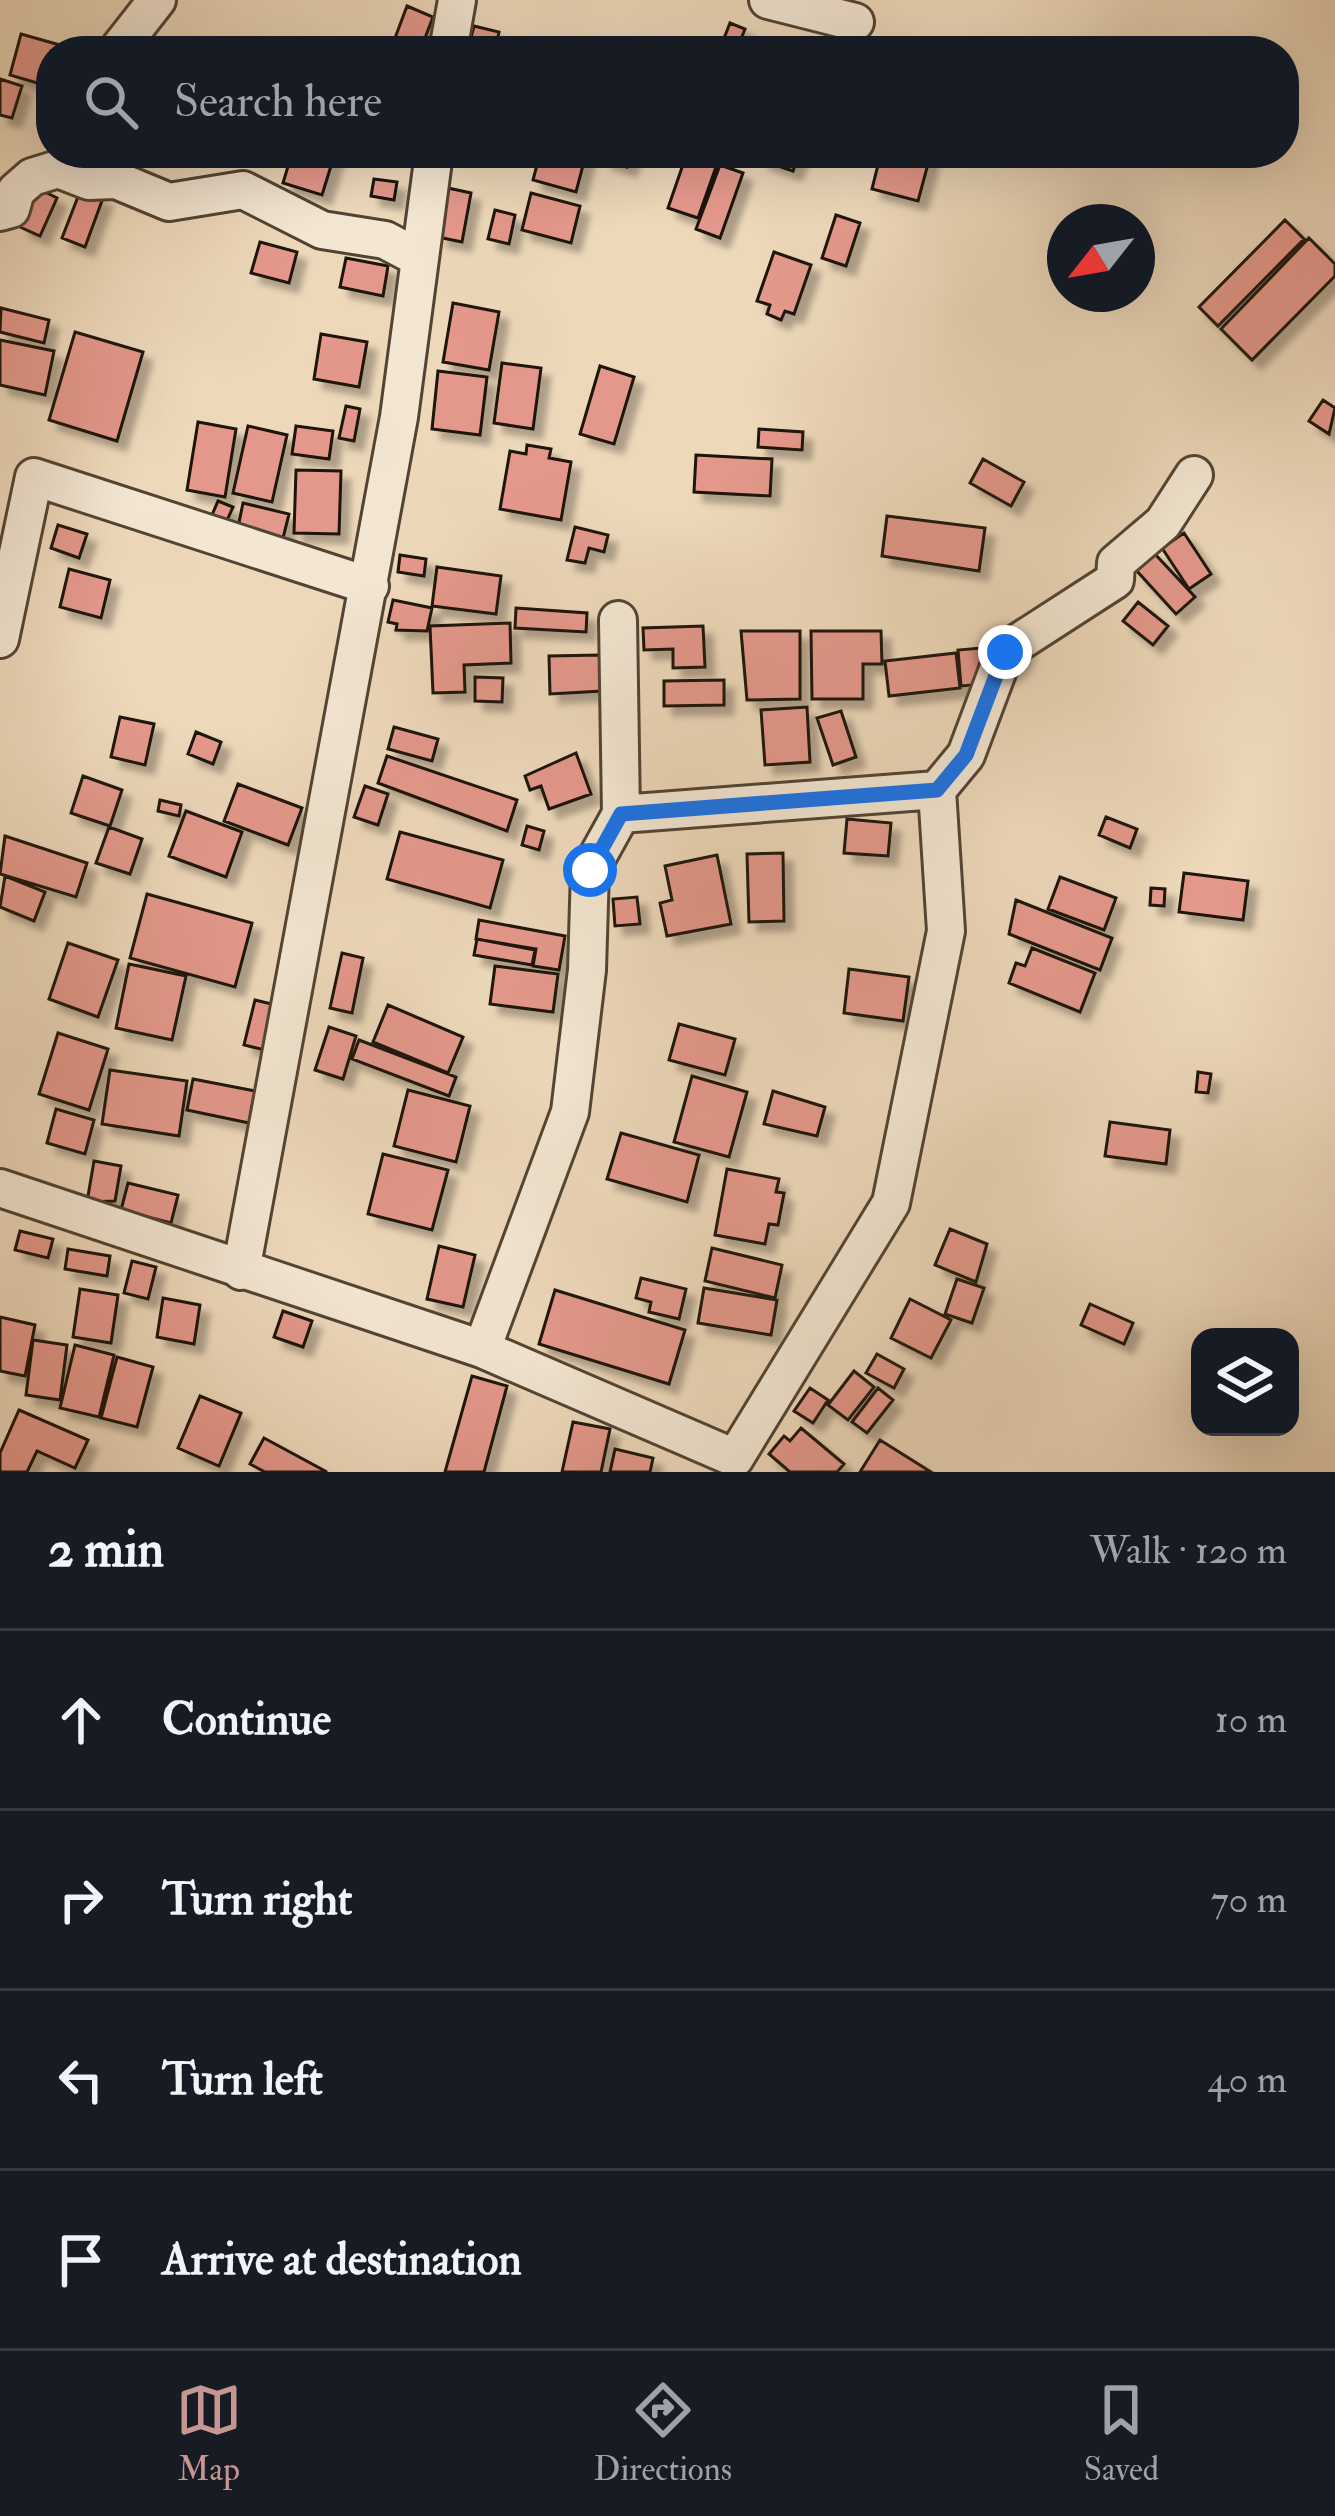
<!DOCTYPE html>
<meta charset="utf-8">
<style>
body{margin:0;font-family:"IM FELL Double Pica",serif;background:#242831;color:#f1f3f6}
.controls{position:absolute;right:36px;bottom:36px;display:grid;overflow:hidden;border-radius:24px;box-shadow:0 12px 48px #0002}
.controls button{width:108px;height:108px;display:grid;place-items:center;padding:0;border:0;border-bottom:3px solid #363941;background:#171b24;color:#f1f3f6;font:60px sans-serif}
.compass{position:absolute;left:1047px;top:204px;width:108px;height:108px;border-radius:50%;background:#171b24;box-shadow:0 12px 48px #0002;rotate:239deg}
.stop{position:absolute;width:36px;height:36px;margin:-27px;border:9px solid #1a73e8;border-radius:50%;background:#fff}
.stop.end{background:#1a73e8;border-color:#fff;box-shadow:0 3px 12px #0008}
.list{margin:0;padding:0;list-style:none}
h2{display:flex;justify-content:space-between;align-items:center;height:156px;margin:0;padding:0 48px;font-size:51px}
h2 small{font-size:39px;font-weight:400;color:#9ea1a6}
.list li{display:grid;grid-template-columns:78px 1fr auto;gap:36px;align-items:center;box-sizing:border-box;height:180px;padding:0 48px;border-top:3px solid #363941}
.list b{display:block;font-size:45px;white-space:nowrap}
.list em{font-size:39px;font-style:normal;color:#9ea1a6}
.icon{flex:none;width:66px;height:66px;fill:none;stroke:currentColor;stroke-width:2;stroke-linecap:round;stroke-linejoin:round}
.map{position:relative;flex:none;width:1335px;height:1472px;overflow:hidden}
.search{position:absolute;background:#171b24;box-shadow:0 12px 48px #0002;left:36px;right:36px;top:36px;height:132px;display:flex;align-items:center;gap:30px;box-sizing:border-box;padding:0 42px;border-radius:48px;color:#9ea1a6;font-size:45px}
.sheet{height:876px;background:#171b24}
nav{display:flex;justify-content:space-around;align-items:center;box-sizing:border-box;height:168px;border-top:3px solid #363941;background:#171b24;font-size:33px;color:#9ea1a6}
nav a{display:grid;justify-items:center;gap:6px}
nav .on{color:#c59692}
.map>svg:first-child{display:block}
.building{fill:#e4988b;stroke:#1f1308;stroke-width:3;filter:url(#shadow)}
.lines{fill:none;stroke-linecap:round;stroke-linejoin:round}
.minor-casing{stroke:#524434;stroke-width:42}
.minor{stroke:#f3e6d2;stroke-width:36}
.route{stroke:#1a73e8;stroke-width:15}
</style>
<div class="map">
<svg width="1335" height="1472" viewBox="0 0 1335 1472">
<defs>
<filter id="shadow"><feDropShadow dx="9" dy="9" stdDeviation="3" flood-color="#0004"/></filter>
</defs>
<rect width="100%" height="100%" fill="#edd8ba"/>
<filter id="stains"><feTurbulence type="fractalNoise" baseFrequency=".00167" numOctaves="4"/><feColorMatrix values="0 0 0 0 .2 0 0 0 0 .09 0 0 0 0 .02 0 0 0 .5 -.17"/></filter>
<radialGradient id="worn" r=".72"><stop offset=".6" stop-color="#630" stop-opacity="0"/><stop offset="1" stop-color="#630" stop-opacity=".3"/></radialGradient>
<!-- building -->
<path class="building" d="M407,6l26,11 -13,34 -28,-5z
M730,23l15,6 -9,22h-17z
M474,26l25,6 -4,18 -26,-5z
M21,34l60,17h-30v36l-41,-12z
M0,79l22,7 -10,32 -12,-3z
M292,153h43l-13,42 -39,-12z
M540,153l46,1 -10,38 -43,-12z
M605,153h27l-5,14 -24,-8z
M687,153l30,11 -19,54 -30,-10z
M763,153h36l-6,18 -32,-11z
M881,153h50l-13,48 -46,-12z
M720,165l23,8 -23,65 -24,-9z
M374,179l23,3 -3,18 -23,-4z
M37,188l20,10 -17,38 -20,-9z
M448,188l23,5 -9,49 -24,-5z
M81,189l22,9 -18,49 -23,-9z
M531,193l49,13 -9,37 -49,-13z
M495,210l20,5 -6,29 -21,-5z
M836,215l24,8 -14,43 -24,-8z
M1285,220l19,19 -86,87 -19,-19z
M1309,238l26,26v12l-83,84 -31,-31z
M260,242l37,10 -8,31 -38,-10z
M774,252l37,13 -17,49 -9,-3 -4,9 -14,-6 3,-9 -13,-4z
M346,258l42,8 -5,30 -43,-9z
M453,303l46,9 -10,58 -46,-8z
M1,308l48,12 -5,23 -44,-11z
M75,332l68,20 -26,89 -68,-21z
M321,334l46,8 -8,45 -45,-8z
M0,340l54,11 -9,44 -45,-10z
M502,363l39,5 -8,61 -39,-6z
M600,366l34,11 -20,67 -34,-10z
M438,371l49,6 -7,58 -48,-6z
M1323,400l12,8 -6,26 -20,-13z
M346,406l14,3 -6,32 -15,-3z
M198,422l38,7 -11,68 -38,-7z
M248,426l39,9 -15,67 -39,-9z
M296,426l37,5 -4,28 -37,-5z
M759,429l44,3 -1,18 -44,-3z
M527,445l24,4 -2,9 22,4 -10,58 -61,-11 10,-58 16,3z
M696,455l76,4 -2,37 -76,-4z
M983,459l41,23 -13,24 -41,-23z
M296,470l45,1 -2,63 -45,-1z
M218,501l15,6 -10,22 -14,-7z
M243,503l46,11 -7,28 -45,-10z
M887,516l98,12 -6,43 -97,-15z
M58,525l29,9 -8,24 -28,-10z
M575,527l33,8 -4,17 -15,-4 -4,15 -18,-3z
M1184,533l27,41 -22,15 -27,-41z
M1154,553l41,44 -19,17 -40,-44z
M400,555l26,4 -2,17 -26,-4z
M437,567l64,9 -5,38 -64,-8z
M69,569l41,11 -9,38 -41,-11z
M393,600l39,8 -5,23 -31,-1 1,-6 -9,-2z
M1138,602l30,24 -15,19 -30,-24z
M516,608l71,5 -1,19 -71,-4z
M510,623l1,40 -47,2 1,27 -32,1 -3,-67z
M703,626l2,41 -32,1v-19l-29,1 -1,-22z
M741,631h59v68l-53,1z
M811,631h70l1,33h-19v35h-51z
M981,648l3,36 -23,2 -3,-36z
M956,653l4,35 -71,8 -4,-35z
M600,655l2,36 -52,3 -1,-38z
M475,677l28,1 -1,24 -27,-1z
M724,680v25l-60,1v-25z
M807,707l3,55 -45,3 -4,-55z
M841,711l15,46 -23,8 -16,-47z
M120,717l34,7 -9,41 -34,-8z
M394,727l44,12 -6,22 -44,-12z
M196,732l25,10 -8,22 -25,-10z
M576,753l15,41 -42,15 -8,-23 -11,4 -5,-14z
M387,756l130,44 -10,31 -129,-48z
M83,776l39,14 -12,36 -39,-13z
M238,784l64,24 -14,37 -64,-24z
M365,786l23,8 -10,31 -24,-8z
M160,800l21,5 -2,11 -21,-5z
M186,811l56,21 -16,45 -57,-21z
M1106,817l31,12 -7,19 -31,-13z
M847,819l44,4 -3,33 -44,-3z
M527,826l17,5 -5,19 -17,-5z
M109,827l33,12 -12,35 -34,-11z
M400,832l103,28 -13,48 -103,-29z
M5,836l82,27 -11,34 -76,-23z
M783,853l1,68 -35,1 -2,-68z
M717,855l14,69 -64,12 -7,-33 12,-3 -7,-34z
M1184,873l64,8 -5,39 -64,-8z
M5,876l40,16 -11,29 -34,-14z
M1060,877l56,21 -12,32 -56,-21z
M1151,888l14,1 -1,17 -14,-1z
M147,894l105,29 -17,64 -105,-29z
M637,897l3,27 -25,2 -2,-27z
M1016,900l96,38 -12,32 -91,-36z
M479,920l86,16 -6,34 -26,-4 3,-17 -60,-10z
M477,939l58,11 -3,15 -58,-10z
M68,943l50,17 -20,57 -49,-18z
M1032,948l63,25 -15,39 -71,-29 7,-20 9,3z
M342,953l21,5 -11,55 -22,-5z
M129,964l57,12 -14,64 -56,-12z
M495,966l63,8 -5,38 -63,-8z
M849,969l60,8 -6,44 -59,-8z
M255,1000l29,7 -11,45 -29,-7z
M388,1005l75,32 -15,36 -75,-31z
M679,1024l56,15 -10,36 -56,-15z
M329,1027l27,9 -13,43 -28,-9z
M58,1033l50,16 -19,61 -50,-16z
M359,1040l97,37 -7,19 -97,-37z
M110,1070l77,11 -8,55 -77,-12z
M1198,1072l13,2 -3,19 -12,-1z
M692,1076l55,16 -18,65 -55,-15z
M193,1079l62,12 -6,32 -62,-13z
M408,1090l62,16 -14,56 -62,-16z
M773,1091l52,16 -8,29 -53,-12z
M56,1109l38,11 -9,34 -38,-11z
M1110,1122l60,8 -4,34 -61,-8z
M621,1133l78,22 -12,47 -80,-23z
M383,1154l65,16 -16,60 -64,-16z
M94,1161l27,5 -6,35 -28,1z
M727,1169l52,10 -3,13 8,1 -6,32 -9,-1 -4,20 -50,-9z
M128,1183l50,12 -7,28 -50,-13z
M950,1229l37,15 -11,38 -41,-17z
M20,1231l33,8 -5,19 -33,-8z
M439,1246l36,9 -12,52 -36,-8z
M712,1248l70,17 -7,33 -70,-17z
M68,1249l42,7 -3,20 -42,-7z
M132,1261l24,6 -8,32 -24,-6z
M641,1278l45,11 -7,30 -30,-7 2,-10 -15,-4z
M957,1279l27,9 -12,35 -27,-9z
M704,1288l73,12 -6,35 -73,-12z
M80,1289l38,6 -7,48 -38,-6z
M555,1290l130,40 -16,54 -130,-40z
M163,1298l37,7 -6,39 -37,-7z
M910,1299l41,21 -20,38 -40,-20z
M1090,1304l43,19 -9,21 -43,-19z
M283,1311l29,10 -9,26 -29,-10z
M0,1317l35,8 -10,51 -25,-5z
M33,1340l34,5 -7,55 -34,-5z
M75,1345l39,10 -15,62 -39,-9z
M877,1354l27,15 -10,19 -28,-15z
M117,1357l36,10 -16,60 -36,-9z
M854,1371l20,16 -26,33 -20,-15z
M472,1376l35,10 -23,86h-39z
M810,1388l18,12 -15,23 -19,-12z
M878,1388l15,12 -26,33 -15,-11z
M200,1396l41,17 -22,53 -41,-18z
M19,1410l69,30 -13,28 -38,-17 -10,21h-27v-19z
M573,1422l37,7 -9,43h-39z
M801,1428l43,36 -7,8h-47l-21,-18 15,-18 6,5z
M264,1438l63,34h-62l-15,-8z
M880,1440l51,32h-71z
M615,1449l38,9 -3,14h-40z"/>
<g class="lines">
<!-- minor casing -->
<g class="minor-casing">
<path id="minor" d="M768,0l87,22
M117,51l40,-51
M448,51l9,-51
M0,212l11,-3 5,-18 16,-14 26,-8 31,12 27,-1 53,22 74,-12 79,40 63,10 34,18
M0,639l34,-162 336,109
M937,790l29,-35 39,-104 110,-71 1,-17 47,-40 31,-48
M0,1188l482,161 253,109 156,-255 55,-272 -9,-141 -316,24
M241,1271l158,-854 35,-264
M482,1349l88,-237 17,-142 3,-100 31,-56 -3,-194"/>
</g>
<!-- minor -->
<use href="#minor" class="minor"/>
</g>
<g class="lines">
<!-- route -->
<path class="route" d="M590,870l31,-56 316,-24 29,-35 39,-103"/>
</g>
<rect width="100%" height="100%" filter="url(#stains)"/>
<rect width="100%" height="100%" fill="url(#worn)"/>
</svg>
<div class="controls">
<button><svg class="icon" aria-label="layers" viewBox="0 0 24 24"><path d="M12 4l9 5-9 5-9-5zM3 14l9 5 9-5"/></svg></button>
</div>
<svg class="compass" viewBox="-18 -18 36 36"><path d="M0-13l5 13h-10z" fill="#e53935"/><path d="M0 13l5-13h-10z" fill="#9ea1a6"/></svg>
<div class="stop" style="left:590px;top:870px"></div>
<div class="stop end" style="left:1005px;top:652px"></div>
<div class="search"><svg class="icon" aria-label="search" viewBox="0 0 24 24"><circle cx="10" cy="10" r="6"/><path d="M15 15l6 6"/></svg>Search here</div>
</div>
<section class="sheet">
<h2>2 min<small>Walk · 120 m</small></h2>
<ul class="list">
<li><svg class="icon" aria-label="ahead" viewBox="0 0 24 24"><path d="M12 20V5M6 11l6-6 6 6"/></svg><div><b>Continue</b></div><em>10 m</em></li>
<li><svg class="icon" aria-label="right" viewBox="0 0 24 24"><path d="M7 20v-9h11M14 6l5 5-5 5"/></svg><div><b>Turn right</b></div><em>70 m</em></li>
<li><svg class="icon" aria-label="left" viewBox="0 0 24 24"><path d="M17 20v-9H6M10 6l-5 5 5 5"/></svg><div><b>Turn left</b></div><em>40 m</em></li>
<li><svg class="icon" aria-label="arrive" viewBox="0 0 24 24"><path d="M6 21V4h12l-3 4 3 4H6"/></svg><div><b>Arrive at destination</b></div></li>
</ul>
</section>
<nav>
<a class="on"><svg class="icon" aria-label="map" viewBox="0 0 24 24"><path d="M3 6l6-2 6 2 6-2v14l-6 2-6-2-6 2zM9 4v14M15 6v14"/></svg>Map</a>
<a><svg class="icon" aria-label="directions" viewBox="0 0 24 24"><path d="M12 3l9 9-9 9-9-9zM9 14v-3h6M13 9l2 2-2 2"/></svg>Directions</a>
<a><svg class="icon" aria-label="saved" viewBox="0 0 24 24"><path d="M7 4h10v16l-5-4-5 4z"/></svg>Saved</a>
</nav>
